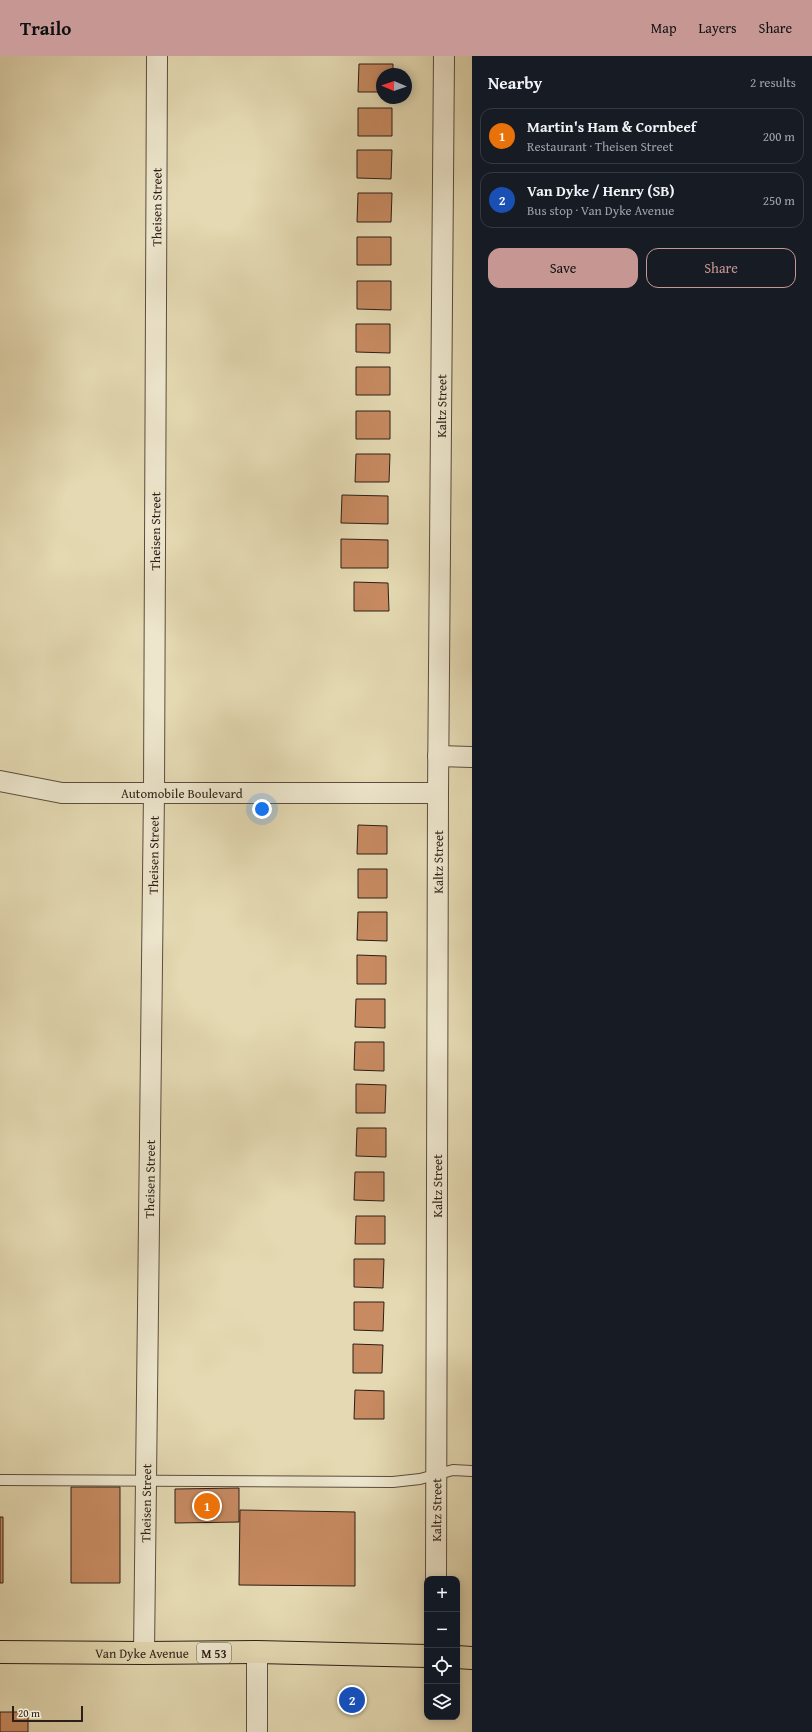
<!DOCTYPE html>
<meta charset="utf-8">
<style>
body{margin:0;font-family:"Gentium Book Plus",serif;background:#20242c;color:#f1f3f6}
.controls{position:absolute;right:12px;bottom:12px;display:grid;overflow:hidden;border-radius:8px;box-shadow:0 2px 10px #0003}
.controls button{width:36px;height:36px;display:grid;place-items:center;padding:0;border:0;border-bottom:1px solid #363941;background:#171b24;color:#f1f3f6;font:20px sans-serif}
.compass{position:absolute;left:376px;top:12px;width:36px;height:36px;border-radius:50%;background:#171b24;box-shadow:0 2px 10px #0003;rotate:272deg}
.scale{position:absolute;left:12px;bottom:10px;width:71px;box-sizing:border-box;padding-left:4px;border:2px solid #2d1e17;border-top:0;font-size:11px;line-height:14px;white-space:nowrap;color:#2d1e17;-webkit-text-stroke:3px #ede6cd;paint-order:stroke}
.you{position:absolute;left:262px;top:753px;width:14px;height:14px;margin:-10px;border:3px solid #fff;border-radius:50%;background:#1a73e8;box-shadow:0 0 0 6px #1a73e833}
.badge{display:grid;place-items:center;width:26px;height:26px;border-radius:50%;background:#c59692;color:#fff;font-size:13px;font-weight:700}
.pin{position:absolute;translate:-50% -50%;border:2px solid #fff;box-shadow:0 1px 4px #0006}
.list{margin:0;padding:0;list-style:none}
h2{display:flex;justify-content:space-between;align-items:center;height:52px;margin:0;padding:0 16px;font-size:17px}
h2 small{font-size:13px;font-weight:400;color:#9ea1a6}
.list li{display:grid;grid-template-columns:26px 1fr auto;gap:12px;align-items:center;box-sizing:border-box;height:56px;margin:0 8px 8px;padding:0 8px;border:1px solid #363941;border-radius:12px}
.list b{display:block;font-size:15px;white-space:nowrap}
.list p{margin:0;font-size:13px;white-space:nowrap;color:#9ea1a6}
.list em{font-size:13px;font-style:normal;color:#9ea1a6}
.actions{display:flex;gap:8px;padding:12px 16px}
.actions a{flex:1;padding:9px 0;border:1px solid #c59692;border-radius:12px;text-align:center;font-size:14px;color:#c59692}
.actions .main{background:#c59692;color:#111}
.icon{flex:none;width:22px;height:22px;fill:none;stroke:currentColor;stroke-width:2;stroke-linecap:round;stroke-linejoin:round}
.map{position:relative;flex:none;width:472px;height:1676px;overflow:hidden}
header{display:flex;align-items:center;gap:24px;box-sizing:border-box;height:56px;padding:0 20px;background:#c59692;color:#111}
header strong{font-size:19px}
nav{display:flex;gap:22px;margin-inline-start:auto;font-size:14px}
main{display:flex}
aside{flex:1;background:#171b24}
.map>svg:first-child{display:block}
.building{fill:#c78a61;stroke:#2d1e17}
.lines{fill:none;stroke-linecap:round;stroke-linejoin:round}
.service-casing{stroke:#5b4d3e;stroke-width:12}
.minor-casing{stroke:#5b4d3e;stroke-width:22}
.primary-casing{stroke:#2d1e17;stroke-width:24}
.service{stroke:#ede6cd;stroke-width:10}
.minor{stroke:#ede6cd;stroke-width:20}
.primary{stroke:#e4d9b2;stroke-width:22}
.labels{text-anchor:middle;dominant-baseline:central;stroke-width:3.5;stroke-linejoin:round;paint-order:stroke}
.shield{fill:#ede6cd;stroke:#675a4e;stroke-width:1}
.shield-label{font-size:12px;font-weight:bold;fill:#2d1e17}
.street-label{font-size:13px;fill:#2d1e17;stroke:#ede6cd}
</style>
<header>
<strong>Trailo</strong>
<nav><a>Map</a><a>Layers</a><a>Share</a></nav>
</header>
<main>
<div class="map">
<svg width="472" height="1676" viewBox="0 0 472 1676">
<rect width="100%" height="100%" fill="#e4d9b2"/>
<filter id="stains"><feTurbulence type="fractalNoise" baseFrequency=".005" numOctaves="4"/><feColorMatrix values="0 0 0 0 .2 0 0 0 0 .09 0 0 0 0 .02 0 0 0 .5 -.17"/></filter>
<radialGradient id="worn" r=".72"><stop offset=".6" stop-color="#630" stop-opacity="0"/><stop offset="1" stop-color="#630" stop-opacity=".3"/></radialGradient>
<!-- building -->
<path class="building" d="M359,8h34v10h-11v18h-24z
M358,52h34v28h-34z
M357,94h35l-1,29 -34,-1z
M358,137h34l-1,29h-34z
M357,181h34v28h-34z
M357,225h34v29l-34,-1z
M356,268h34v29l-34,-1z
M356,311h34v28h-34z
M356,355h34v28h-34z
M356,398h34l-1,28h-34z
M342,439l46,1v28l-47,-1z
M341,483l47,1v28h-47z
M354,526l34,1 1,28h-35z
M358,769l29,1v28h-30z
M358,813h29v29h-29z
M358,856h29v29l-30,-1z
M357,899l29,1v28h-29z
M356,943h29v29l-30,-1z
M355,986h29v29l-30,-1z
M356,1028l30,1 -1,28h-29z
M357,1072h29v29l-30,-1z
M355,1116h29v29l-30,-1z
M356,1160h29v28h-30z
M354,1203h30l-1,29 -29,-1z
M354,1246h30l-1,29 -29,-1z
M353,1288l30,1 -1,28h-29z
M355,1334l29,1v28h-30z
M71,1431h49v96h-49z
M239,1432v34l-64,1v-34z
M240,1454l115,2v74l-116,-1z
M0,1461h3v66h-3z
M0,1656h28v20h-28z"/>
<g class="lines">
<!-- service casing -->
<g class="service-casing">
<path id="service" d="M0,1424l393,2 27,-3 33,-9 19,1"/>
</g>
<!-- minor casing -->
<g class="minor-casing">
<g id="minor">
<path d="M438,700l34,1"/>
<path id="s1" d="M0,725l62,12h376"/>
<path id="s2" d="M436,1523l2,-786 6,-737"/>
<path id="s3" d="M144,1597l10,-861 3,-736"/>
<path d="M257,1676v-80"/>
</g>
</g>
<!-- primary casing -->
<g class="primary-casing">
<g id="primary">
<path id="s4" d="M0,1596l144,1 113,-1 170,4"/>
<path d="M457,1601l15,1"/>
</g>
</g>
<!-- service -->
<use href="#service" class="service"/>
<!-- minor -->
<use href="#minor" class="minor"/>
<!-- primary -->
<use href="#primary" class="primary"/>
</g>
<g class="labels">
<!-- shield labels -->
<rect class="shield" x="197" y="1587" width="34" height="20" rx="3"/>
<g class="shield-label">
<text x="214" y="1597">M 53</text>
</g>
<!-- street labels -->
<g class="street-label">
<text stroke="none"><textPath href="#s3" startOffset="1446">Theisen Street</textPath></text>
<text stroke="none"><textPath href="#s2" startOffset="1173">Kaltz Street</textPath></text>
<text stroke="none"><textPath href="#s3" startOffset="1122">Theisen Street</textPath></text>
<text stroke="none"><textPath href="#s1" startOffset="183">Automobile Boulevard</textPath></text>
<text stroke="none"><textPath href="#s3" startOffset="798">Theisen Street</textPath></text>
<text stroke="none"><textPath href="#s2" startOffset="717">Kaltz Street</textPath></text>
<text stroke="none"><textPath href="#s3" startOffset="474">Theisen Street</textPath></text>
<text stroke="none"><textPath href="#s2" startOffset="393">Kaltz Street</textPath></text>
<text stroke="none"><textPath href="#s3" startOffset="150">Theisen Street</textPath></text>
<text stroke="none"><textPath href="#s2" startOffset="69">Kaltz Street</textPath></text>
<text stroke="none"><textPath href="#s4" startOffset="142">Van Dyke Avenue</textPath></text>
</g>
</g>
<rect width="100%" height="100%" filter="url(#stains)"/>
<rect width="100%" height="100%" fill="url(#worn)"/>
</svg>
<div class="controls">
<button>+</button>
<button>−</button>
<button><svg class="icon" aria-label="locate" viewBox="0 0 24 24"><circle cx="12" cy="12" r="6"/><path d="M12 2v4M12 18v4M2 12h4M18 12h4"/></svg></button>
<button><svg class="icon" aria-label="layers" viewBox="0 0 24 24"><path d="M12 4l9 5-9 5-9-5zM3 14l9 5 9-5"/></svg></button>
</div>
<svg class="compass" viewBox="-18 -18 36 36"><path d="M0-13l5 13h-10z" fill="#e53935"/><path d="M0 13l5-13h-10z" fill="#9ea1a6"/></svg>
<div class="scale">20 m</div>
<div class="you"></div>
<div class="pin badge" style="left:207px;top:1450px;background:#e8710a">1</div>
<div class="pin badge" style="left:352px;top:1644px;background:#1a4fb4">2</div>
</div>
<aside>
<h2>Nearby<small>2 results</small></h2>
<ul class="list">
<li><span class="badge" style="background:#e8710a">1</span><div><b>Martin's Ham &amp; Cornbeef</b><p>Restaurant · Theisen Street</p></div><em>200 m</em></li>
<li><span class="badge" style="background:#1a4fb4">2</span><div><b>Van Dyke / Henry (SB)</b><p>Bus stop · Van Dyke Avenue</p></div><em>250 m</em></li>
</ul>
<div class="actions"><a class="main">Save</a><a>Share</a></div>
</aside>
</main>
